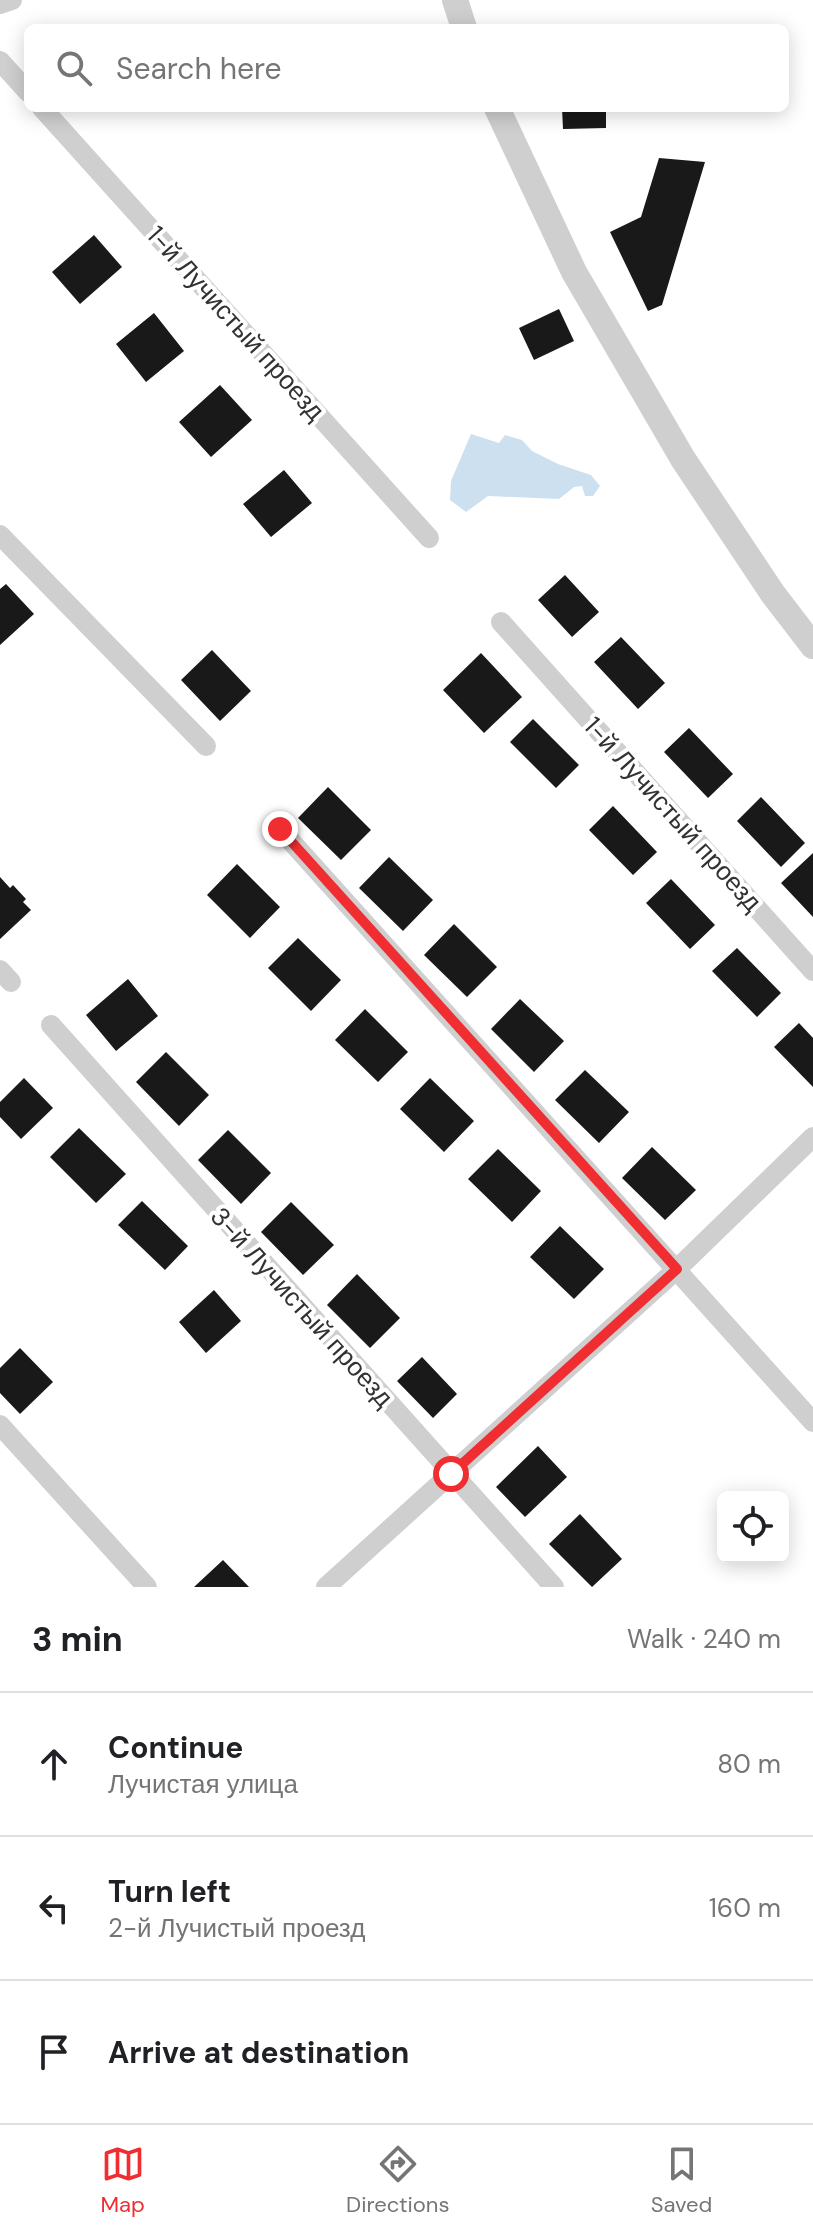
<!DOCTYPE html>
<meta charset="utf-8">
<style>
body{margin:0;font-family:"DM Sans",sans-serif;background:#f6f6f6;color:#202124}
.controls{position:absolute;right:24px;bottom:24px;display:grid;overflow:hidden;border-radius:12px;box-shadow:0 4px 20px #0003}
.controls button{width:72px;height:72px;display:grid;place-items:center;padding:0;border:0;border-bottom:2px solid #e0e0e0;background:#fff;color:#202124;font:40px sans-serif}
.stop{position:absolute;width:24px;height:24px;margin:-18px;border:6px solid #f02e31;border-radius:50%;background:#fff}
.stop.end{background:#f02e31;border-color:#fff;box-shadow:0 2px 8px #0008}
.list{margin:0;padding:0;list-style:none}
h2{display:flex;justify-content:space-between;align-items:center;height:104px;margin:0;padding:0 32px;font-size:34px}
h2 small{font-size:26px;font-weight:400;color:#757577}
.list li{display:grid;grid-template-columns:52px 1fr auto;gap:24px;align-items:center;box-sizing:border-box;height:144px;padding:0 32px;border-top:2px solid #e0e0e0}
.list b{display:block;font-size:30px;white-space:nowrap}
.list p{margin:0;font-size:26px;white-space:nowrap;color:#757577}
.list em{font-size:26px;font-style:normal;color:#757577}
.icon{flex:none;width:44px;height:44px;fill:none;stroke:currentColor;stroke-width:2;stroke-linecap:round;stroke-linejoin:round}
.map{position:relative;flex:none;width:813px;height:1587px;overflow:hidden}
.search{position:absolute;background:#fff;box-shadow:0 4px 20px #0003;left:24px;right:24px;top:24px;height:88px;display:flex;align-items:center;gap:20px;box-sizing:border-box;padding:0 28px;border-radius:12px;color:#757577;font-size:30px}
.sheet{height:536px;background:#fff}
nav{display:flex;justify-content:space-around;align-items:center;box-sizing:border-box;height:112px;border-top:2px solid #e0e0e0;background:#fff;font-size:22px;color:#757577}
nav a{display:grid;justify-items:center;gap:4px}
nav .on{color:#f02e31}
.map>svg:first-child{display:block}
.water{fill:#cce0ef}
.building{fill:#191919}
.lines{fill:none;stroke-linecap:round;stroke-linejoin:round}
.minor{stroke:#cfcfcf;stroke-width:20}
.tertiary{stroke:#cfcfcf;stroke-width:26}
.route{stroke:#f02e31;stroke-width:10}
.labels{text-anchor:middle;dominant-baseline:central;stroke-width:8;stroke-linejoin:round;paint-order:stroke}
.street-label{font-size:26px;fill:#323232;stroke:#fff}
</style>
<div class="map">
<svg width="813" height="1587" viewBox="0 0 813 1587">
<rect width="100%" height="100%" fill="#fff"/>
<!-- water -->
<path class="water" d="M471,434l28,9 6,-8 17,5 10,11 26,13 33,11 9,11 -7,10h-8l-3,-10 -8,1 -15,12 -71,-3 -22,16 -16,-12 1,-19z"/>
<!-- building -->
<path class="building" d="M562,108h44v20l-43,1z
M659,158l46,4 -43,143 -14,6 -38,-79 31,-15z
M94,235l28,32 -42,37 -28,-32z
M559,309l15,32 -40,19 -15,-32z
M154,313l30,38 -38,31 -30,-38z
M220,385l32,35 -41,37 -32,-35z
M284,470l28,33 -41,34 -28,-33z
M565,575l34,37 -27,25 -34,-37z
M6,584l28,30 -34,31v-56z
M621,637l44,46 -27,26 -44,-47z
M212,650l39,41 -31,30 -39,-41z
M481,653l41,44 -38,36 -41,-43z
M533,719l46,46 -23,23 -46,-46z
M689,728l44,46 -25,24 -44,-46z
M328,787l43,43 -30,30 -43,-42z
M761,797l44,46 -24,24 -44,-46z
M613,806l44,46 -24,23 -44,-45z
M813,853v64l-32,-34z
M389,857l44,43 -30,31 -44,-43z
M237,864l43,43 -30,31 -43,-43z
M0,877l10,11 3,-3 13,14 -3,3 8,8 -31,29z
M671,879l44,46 -25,24 -44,-46z
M454,924l43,43 -30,30 -43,-42z
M298,938l43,42 -30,31 -43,-43z
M737,948l44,45 -24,24 -45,-46z
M128,979l30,37 -42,35 -30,-36z
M520,999l44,42 -30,31 -43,-43z
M365,1009l43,43 -30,30 -43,-42z
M799,1023l14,15v49l-39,-40z
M166,1052l43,43 -30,31 -43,-44z
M585,1070l44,42 -30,31 -44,-43z
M24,1078l29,30 -32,31 -21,-22v-15z
M430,1078l44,43 -30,31 -44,-43z
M79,1128l47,46 -30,29 -46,-46z
M228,1130l43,43 -30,31 -43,-44z
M652,1147l44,43 -31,30 -43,-42z
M498,1149l43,42 -29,31 -44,-43z
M142,1201l46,45 -23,24 -47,-45z
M291,1202l43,43 -31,30 -42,-43z
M560,1226l44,43 -30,30 -44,-42z
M357,1274l43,44 -30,30 -43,-43z
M214,1290l27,31 -35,32 -27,-31z
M20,1348l33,34 -33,32 -20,-21v-25z
M422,1357l35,37 -24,24 -36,-37z
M538,1446l29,31 -42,40 -29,-30z
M580,1514l42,45 -30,28 -43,-43z
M223,1560l26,27h-55z"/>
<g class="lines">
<!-- minor -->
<path class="minor" d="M0,4l12,-4
M0,61l28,31
M42,108l387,430
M0,535l206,211
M501,622l312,349
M280,829l533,593
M0,970l11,12
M51,1025l503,562
M0,1425l147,162
M326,1587l351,-318 136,-132"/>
<!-- tertiary -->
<path class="tertiary" d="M455,0l9,28
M497,108l77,164 109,187 90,135 40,52"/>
</g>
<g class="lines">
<!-- route -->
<path class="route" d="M280,829l397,440 -226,205"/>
</g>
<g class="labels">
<!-- street labels -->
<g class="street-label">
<text transform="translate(236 323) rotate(48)">1-й Лучистый проезд</text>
<text transform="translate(673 814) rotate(48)">1-й Лучистый проезд</text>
<text transform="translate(302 1307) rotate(48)">3-й Лучистый проезд</text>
</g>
</g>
</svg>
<div class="controls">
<button><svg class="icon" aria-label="locate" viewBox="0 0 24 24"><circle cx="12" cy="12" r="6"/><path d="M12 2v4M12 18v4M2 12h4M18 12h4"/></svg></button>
</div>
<div class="stop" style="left:451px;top:1474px"></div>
<div class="stop end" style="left:280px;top:829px"></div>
<div class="search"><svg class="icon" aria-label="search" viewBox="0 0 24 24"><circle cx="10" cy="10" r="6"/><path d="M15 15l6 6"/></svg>Search here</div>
</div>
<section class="sheet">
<h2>3 min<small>Walk · 240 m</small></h2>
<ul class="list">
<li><svg class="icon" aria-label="ahead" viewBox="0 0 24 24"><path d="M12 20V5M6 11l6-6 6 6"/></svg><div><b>Continue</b><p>Лучистая улица</p></div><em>80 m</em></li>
<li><svg class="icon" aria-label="left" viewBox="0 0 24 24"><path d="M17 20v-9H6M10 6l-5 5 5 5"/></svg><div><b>Turn left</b><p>2-й Лучистый проезд</p></div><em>160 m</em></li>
<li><svg class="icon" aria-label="arrive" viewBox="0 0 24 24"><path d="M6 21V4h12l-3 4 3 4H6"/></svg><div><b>Arrive at destination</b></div></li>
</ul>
</section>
<nav>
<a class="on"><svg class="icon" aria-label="map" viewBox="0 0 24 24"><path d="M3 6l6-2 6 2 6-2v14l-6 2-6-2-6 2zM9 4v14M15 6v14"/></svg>Map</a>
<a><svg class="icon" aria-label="directions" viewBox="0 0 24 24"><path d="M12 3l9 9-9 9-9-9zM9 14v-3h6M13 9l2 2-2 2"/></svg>Directions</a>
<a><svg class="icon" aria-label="saved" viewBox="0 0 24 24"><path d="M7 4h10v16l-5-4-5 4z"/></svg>Saved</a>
</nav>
